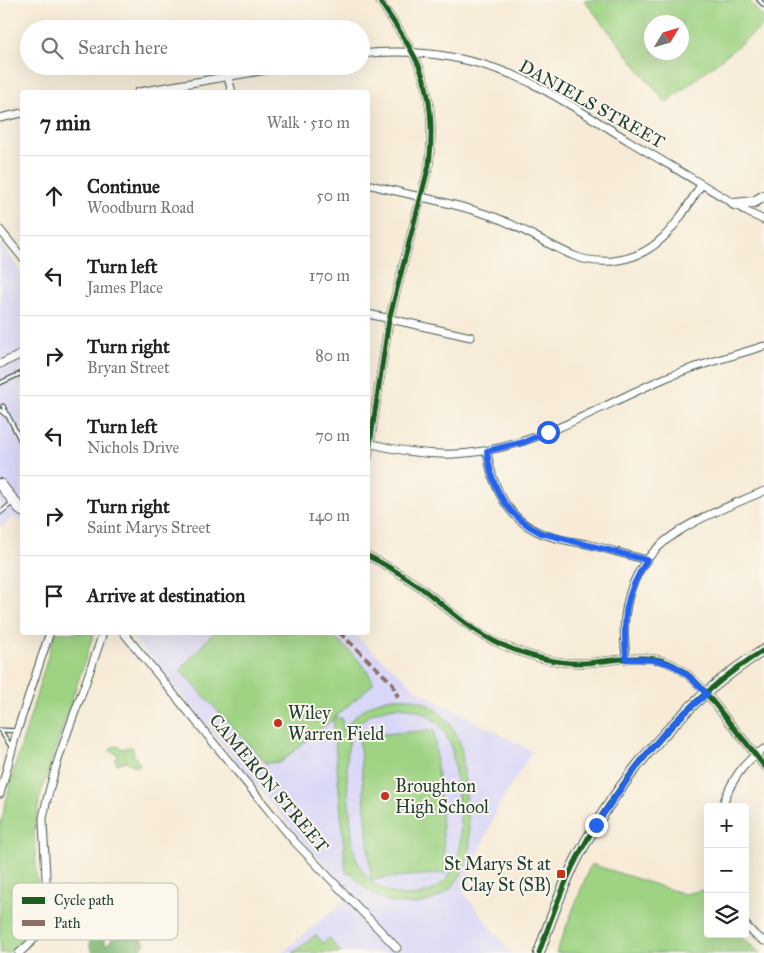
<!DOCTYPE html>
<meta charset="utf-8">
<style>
body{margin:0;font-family:"IM FELL Great Primer",serif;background:#f2f2f2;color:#222}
.controls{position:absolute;right:15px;bottom:15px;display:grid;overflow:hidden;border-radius:5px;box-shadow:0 5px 20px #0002}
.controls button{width:45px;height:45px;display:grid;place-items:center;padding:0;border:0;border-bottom:1px solid #e0e0e0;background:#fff;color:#222;font:25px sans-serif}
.compass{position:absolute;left:644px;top:15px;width:45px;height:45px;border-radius:50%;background:#fff;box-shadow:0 5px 20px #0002;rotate:52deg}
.stop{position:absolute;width:15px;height:15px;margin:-11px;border:4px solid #2563eb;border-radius:50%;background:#fff}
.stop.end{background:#2563eb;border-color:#fff;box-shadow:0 1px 5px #0008}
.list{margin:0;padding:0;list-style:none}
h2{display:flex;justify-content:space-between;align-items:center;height:65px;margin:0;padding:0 20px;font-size:21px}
h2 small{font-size:16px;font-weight:400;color:#767676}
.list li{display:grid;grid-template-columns:32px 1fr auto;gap:15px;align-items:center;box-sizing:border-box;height:80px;padding:0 20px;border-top:1px solid #e0e0e0}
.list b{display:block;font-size:19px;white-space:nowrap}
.list p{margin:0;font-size:16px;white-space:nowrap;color:#767676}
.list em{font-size:16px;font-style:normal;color:#767676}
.icon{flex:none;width:28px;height:28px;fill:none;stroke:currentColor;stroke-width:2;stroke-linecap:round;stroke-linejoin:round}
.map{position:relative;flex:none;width:764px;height:953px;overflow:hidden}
.search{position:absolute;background:#fff;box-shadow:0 5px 20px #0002;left:20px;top:20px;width:350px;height:55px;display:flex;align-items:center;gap:12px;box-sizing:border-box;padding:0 18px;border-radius:28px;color:#767676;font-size:19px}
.panel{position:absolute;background:#fff;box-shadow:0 5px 20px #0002;left:20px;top:90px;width:350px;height:545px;border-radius:5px}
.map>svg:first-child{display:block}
.built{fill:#d9d7f8}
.green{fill:#9fd384;stroke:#5f885c;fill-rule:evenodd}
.forest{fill:#7fb572;stroke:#4f7953}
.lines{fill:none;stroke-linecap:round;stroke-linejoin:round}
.lane-casing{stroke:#3f574c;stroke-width:5.5}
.street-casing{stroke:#3f574c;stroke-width:9}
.secondary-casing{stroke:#3f574c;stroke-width:12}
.primary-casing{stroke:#3f574c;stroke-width:12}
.lane{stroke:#fff;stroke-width:3}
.street{stroke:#fff;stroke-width:7}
.secondary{stroke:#fff;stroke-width:10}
.primary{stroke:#fff;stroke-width:10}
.quiet{stroke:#8d6e63;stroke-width:4;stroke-dasharray:8 4;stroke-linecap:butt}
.cycleway-casing{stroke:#fbf7ec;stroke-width:8}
.cycleway{stroke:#1b5e20;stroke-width:5}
.route{stroke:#2563eb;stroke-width:6}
.poi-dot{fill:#c8321e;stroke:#fbf7ec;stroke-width:2}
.labels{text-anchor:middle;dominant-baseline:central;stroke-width:4;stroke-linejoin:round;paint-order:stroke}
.street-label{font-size:18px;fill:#1f3d34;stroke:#fbf7ec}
.poi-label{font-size:18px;fill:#1f3d34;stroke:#fbf7ec;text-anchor:start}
.key{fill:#fbf7ec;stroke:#b9bfb5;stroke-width:1}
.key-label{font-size:14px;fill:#1f3d34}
</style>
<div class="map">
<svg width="764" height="953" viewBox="0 0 764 953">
<rect width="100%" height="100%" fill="#fbf7ec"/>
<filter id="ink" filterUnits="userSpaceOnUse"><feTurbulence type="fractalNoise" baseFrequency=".02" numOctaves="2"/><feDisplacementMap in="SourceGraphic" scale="10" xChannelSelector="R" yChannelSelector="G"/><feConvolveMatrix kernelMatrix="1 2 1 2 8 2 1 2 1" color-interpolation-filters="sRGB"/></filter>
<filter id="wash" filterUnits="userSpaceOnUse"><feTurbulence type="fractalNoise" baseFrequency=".0096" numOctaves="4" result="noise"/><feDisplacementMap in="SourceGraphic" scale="20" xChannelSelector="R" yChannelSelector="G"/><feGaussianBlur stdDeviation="1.12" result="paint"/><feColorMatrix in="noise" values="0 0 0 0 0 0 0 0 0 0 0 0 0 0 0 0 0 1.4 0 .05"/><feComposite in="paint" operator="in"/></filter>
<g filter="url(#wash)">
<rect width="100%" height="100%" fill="#f7ebd7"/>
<!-- built -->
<path class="built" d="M0,241l22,34v247l-10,-5 -12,10z
M130,633h222l68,59 112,59 -35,58 -35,82 49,62h-229l71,-59 -52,-55z"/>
<!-- green -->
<path class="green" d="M584,0h165l15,19v6l-98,78zM652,22h30v30h-30z
M214,632h111c20,13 39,30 49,51l-40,35h8l1,13c33,-50 99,-43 118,15 3,20 4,41 6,61 1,16 5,34 1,50 -14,57 -85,63 -116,16h-6l-13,-154 -52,43 -15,1 -86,-93zM395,707c31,0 53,18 58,49 3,26 13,85 3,107 -23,53 -94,38 -103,-17 -2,-18 -3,-36 -5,-54 -3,-42 -4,-77 47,-85z
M55,633h39l-54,163 -6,36 5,77c-2,20 -17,31 -31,44h-8v-127l12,-49z
M434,730l12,143 -75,6 -12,-143z
M117,746l5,3 8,-2 3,1 1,8 6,8 -3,3 -11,-6 -9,3 -2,-5 3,-2 -1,-3 -7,-3 1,-3z
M591,864l93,30 24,-5v45h29l23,19h-204z
M316,935l7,8 6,-5 12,15h-48z"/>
<!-- forest -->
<path class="forest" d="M98,929l4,3 4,13 9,-9 26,1 4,6 -6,9 8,1h-54l-3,-6v-15z"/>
</g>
<g filter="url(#ink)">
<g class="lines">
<!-- lane casing -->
<g class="lane-casing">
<path id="lane" d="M759,0l5,5
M0,383l22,-10
M3,406l19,37
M0,410l6,5
M0,513l12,-10
M0,730l12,18
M1,730l16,1"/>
</g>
<!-- street casing -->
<g class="street-casing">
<path id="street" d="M361,54c57,-7 118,4 170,29 33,17 66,38 98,58 40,24 80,47 120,72l15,7
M228,77l4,15
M138,92l151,-26
M0,118l22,-5
M368,184c42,12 87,18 129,34 26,10 49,26 75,37 13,6 27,7 41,6 47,-5 65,-40 88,-76
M0,230l22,27
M368,314l103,23
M0,364l22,-10
M368,443c27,7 57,12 86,11 75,-2 141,-46 209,-75 33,-14 67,-22 101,-33
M487,451c5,38 23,73 62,85 12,4 25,6 38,8 20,5 40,11 60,16
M368,457l21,-137 40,-155c4,-32 3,-70 -10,-99 -10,-23 -26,-45 -40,-66
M368,556c17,8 33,18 49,29 27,19 51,45 83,59 25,11 56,20 84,19 24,-1 60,-10 83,-1 27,11 44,38 62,60 12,14 24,29 35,44
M123,632l170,208 104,108
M626,659c-1,-14 -3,-28 -1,-42 8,-80 76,-98 139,-126
M0,794l17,-63 33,-99
M722,807c8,-24 20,-45 42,-58
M745,924l10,11 9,6
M19,953c8,-7 19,-16 23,-26 9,-20 1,-84 1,-109 12,-64 41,-124 60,-186"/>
</g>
<!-- secondary casing -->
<g class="secondary-casing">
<path id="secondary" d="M0,484l22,27
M539,953c10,-29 20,-57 33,-85 42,-84 112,-169 192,-218"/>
</g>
<!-- primary casing -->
<g class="primary-casing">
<path id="primary" d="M734,204l20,-2 10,-6"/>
</g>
<!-- lane -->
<use href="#lane" class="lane"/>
<!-- street -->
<use href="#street" class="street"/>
<!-- secondary -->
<use href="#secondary" class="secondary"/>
<!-- primary -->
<use href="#primary" class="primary"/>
<!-- quiet -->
<path class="quiet" d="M339,632l53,51 6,14"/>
<!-- cycleway casing -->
<g class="cycleway-casing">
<path id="cycleway" d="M368,457l21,-137 40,-155c4,-32 3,-70 -10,-99 -10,-23 -26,-45 -40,-66
M368,556c17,8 33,18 49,29 27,19 51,45 83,59 25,11 56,20 84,19 24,-1 60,-10 83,-1 27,11 44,38 62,60 12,14 24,29 35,44
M539,953c10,-29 20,-57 33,-85 42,-84 112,-169 192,-218"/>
</g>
<!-- cycleway -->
<use href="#cycleway" class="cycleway"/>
</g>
</g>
<g class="lines" filter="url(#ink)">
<!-- route -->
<path class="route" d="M548,432l-24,10 -37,9c4,36 20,66 54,82l106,27c-23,36 -24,58 -21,99 43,0 51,4 81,35 -46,34 -79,84 -111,131"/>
</g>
<!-- markers -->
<g class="poi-dot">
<circle cx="278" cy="723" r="5"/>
<circle cx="385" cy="796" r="5"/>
<rect x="556" y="869" width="10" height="10" rx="2.5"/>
</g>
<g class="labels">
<!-- street labels -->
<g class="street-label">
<text transform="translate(592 104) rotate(29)">DANIELS STREET</text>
<text transform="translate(269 783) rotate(50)">CAMERON STREET</text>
</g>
<!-- poi labels -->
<g class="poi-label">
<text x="288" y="713">Wiley<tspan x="288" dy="21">Warren Field</tspan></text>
<text x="395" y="786">Broughton<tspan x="395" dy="21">High School</tspan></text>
<text x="551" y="864" text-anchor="end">St Marys St at<tspan x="551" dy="21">Clay St (SB)</tspan></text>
</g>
</g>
<!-- legend -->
<rect x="12" y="883" width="166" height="57" rx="8" class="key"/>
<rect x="22" y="897" width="23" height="7" fill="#1b5e20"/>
<rect x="22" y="920" width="23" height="6" fill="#8d6e63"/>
<g class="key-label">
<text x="54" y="905">Cycle path</text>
<text x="54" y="928">Path</text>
</g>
</svg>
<div class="controls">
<button>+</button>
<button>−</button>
<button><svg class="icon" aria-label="layers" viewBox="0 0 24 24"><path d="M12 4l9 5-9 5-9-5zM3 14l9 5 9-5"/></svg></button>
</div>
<svg class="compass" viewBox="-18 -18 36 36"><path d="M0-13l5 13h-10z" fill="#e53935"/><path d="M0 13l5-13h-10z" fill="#767676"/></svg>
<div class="stop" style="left:548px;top:432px"></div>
<div class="stop end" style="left:596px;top:825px"></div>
<div class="search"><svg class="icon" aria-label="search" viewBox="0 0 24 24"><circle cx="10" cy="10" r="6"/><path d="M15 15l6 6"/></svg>Search here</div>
<section class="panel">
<h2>7 min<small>Walk · 510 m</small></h2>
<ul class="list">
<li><svg class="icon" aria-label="ahead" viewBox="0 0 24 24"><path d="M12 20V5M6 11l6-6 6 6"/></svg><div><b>Continue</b><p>Woodburn Road</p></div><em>50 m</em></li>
<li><svg class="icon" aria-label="left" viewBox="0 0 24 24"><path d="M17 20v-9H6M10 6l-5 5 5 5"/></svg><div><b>Turn left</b><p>James Place</p></div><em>170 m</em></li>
<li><svg class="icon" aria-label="right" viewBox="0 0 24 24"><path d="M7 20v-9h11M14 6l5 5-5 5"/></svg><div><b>Turn right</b><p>Bryan Street</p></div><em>80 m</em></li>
<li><svg class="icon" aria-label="left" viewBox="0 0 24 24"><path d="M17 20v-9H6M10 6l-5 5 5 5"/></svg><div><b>Turn left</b><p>Nichols Drive</p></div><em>70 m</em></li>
<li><svg class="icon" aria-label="right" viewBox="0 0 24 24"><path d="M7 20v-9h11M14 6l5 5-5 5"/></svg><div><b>Turn right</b><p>Saint Marys Street</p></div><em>140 m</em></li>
<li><svg class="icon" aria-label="arrive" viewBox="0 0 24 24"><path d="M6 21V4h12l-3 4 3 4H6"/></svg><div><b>Arrive at destination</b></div></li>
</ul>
</section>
</div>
